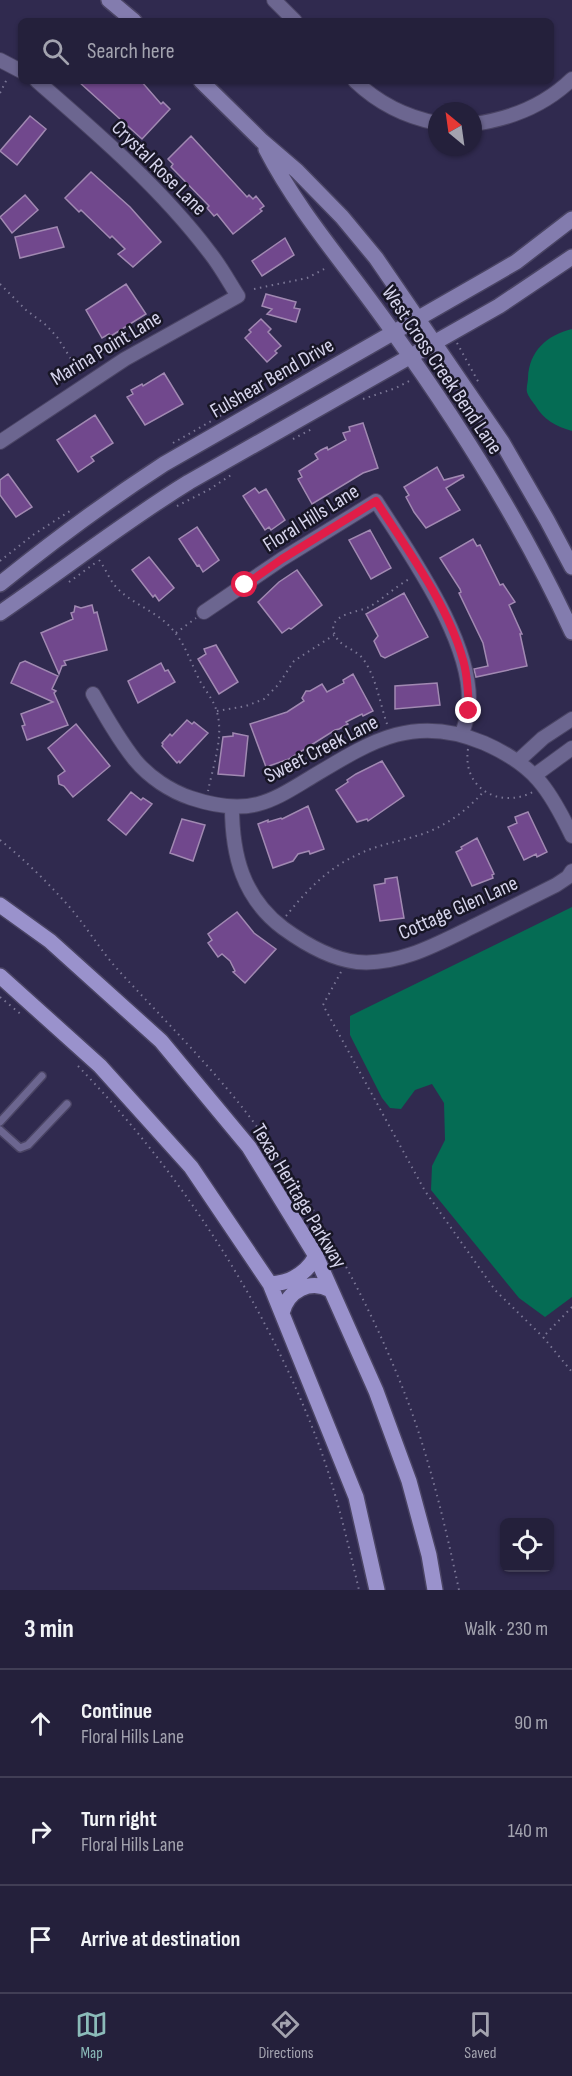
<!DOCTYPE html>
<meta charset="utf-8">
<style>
body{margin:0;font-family:"Sofia Sans Condensed",sans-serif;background:#302d46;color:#f1f3f6}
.controls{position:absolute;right:18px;bottom:18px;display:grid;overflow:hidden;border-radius:9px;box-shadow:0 2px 4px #0004}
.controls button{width:54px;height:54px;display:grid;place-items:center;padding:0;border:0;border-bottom:2px solid #413e55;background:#24203b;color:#f1f3f6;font:30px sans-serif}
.compass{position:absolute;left:428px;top:102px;width:54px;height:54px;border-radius:50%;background:#24203b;box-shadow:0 2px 4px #0004;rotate:331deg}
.stop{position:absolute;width:18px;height:18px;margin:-14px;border:4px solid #e11d48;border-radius:50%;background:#fff}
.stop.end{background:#e11d48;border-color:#fff;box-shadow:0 2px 6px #0008}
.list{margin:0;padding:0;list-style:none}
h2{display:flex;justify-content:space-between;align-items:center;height:78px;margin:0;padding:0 24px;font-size:26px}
h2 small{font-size:20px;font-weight:400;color:#a3a3af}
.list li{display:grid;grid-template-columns:39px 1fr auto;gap:18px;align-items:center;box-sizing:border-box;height:108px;padding:0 24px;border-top:2px solid #413e55}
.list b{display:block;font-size:22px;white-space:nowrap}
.list p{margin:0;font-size:20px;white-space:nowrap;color:#a3a3af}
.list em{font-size:20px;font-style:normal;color:#a3a3af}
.icon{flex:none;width:33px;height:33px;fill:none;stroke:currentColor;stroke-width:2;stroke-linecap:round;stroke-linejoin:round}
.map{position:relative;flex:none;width:572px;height:1590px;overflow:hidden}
.search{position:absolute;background:#24203b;box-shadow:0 2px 4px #0004;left:18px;right:18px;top:18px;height:66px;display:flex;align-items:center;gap:15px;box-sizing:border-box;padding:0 21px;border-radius:9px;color:#a3a3af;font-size:22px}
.sheet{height:402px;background:#24203b}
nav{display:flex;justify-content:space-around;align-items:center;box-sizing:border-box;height:84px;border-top:2px solid #413e55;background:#24203b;font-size:16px;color:#a3a3af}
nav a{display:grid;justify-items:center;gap:3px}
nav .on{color:#8bbbb9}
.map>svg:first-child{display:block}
.water{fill:#056c54}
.building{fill:#71488d;stroke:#a189b2;stroke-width:1.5}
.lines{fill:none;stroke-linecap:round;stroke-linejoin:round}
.lane-casing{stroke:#4a4464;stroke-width:10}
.street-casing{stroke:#4a4464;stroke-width:16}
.secondary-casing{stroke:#4a4464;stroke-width:18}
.primary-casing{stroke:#4a4464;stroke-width:18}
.path{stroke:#7b7796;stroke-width:2;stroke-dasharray:1.5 4.5;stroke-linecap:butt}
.lane{stroke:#6c6690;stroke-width:7}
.street{stroke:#6c6690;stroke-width:14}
.secondary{stroke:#837cae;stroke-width:15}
.primary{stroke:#9a92cc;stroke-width:15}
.route{stroke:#e11d48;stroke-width:8}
.labels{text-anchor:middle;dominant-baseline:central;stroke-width:5;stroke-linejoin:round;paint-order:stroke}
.street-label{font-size:21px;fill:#d6d4ec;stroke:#181626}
</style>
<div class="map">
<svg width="572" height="1590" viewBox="0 0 572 1590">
<rect width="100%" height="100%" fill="#302a4f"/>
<!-- water -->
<path class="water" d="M572,329v102c-17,-5 -28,-11 -37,-26 -3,-4 -7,-9 -8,-13 -1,-4 1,-10 1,-14 1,-27 19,-43 44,-49z
M572,907v390l-27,20 -26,-19 -88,-108 1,-24 13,-26 -1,-37 -12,-19 -17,6 -14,19 -11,-1 -8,-10 -32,-63v-19z"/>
<!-- building -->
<path class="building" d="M78,81h63l20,23 2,-2 7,7 -28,30z
M30,116l16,13 -29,36 -17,-14z
M191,136l56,61 2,-2 4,4 3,-3 8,10 -4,3 2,2 -29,23 -16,-20 -3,2 -7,-8 2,-2 -38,-39 2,-3 -5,-5z
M91,172l39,35 31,35 -28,25 -15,-13 7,-5 -13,-13 -2,2 -29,-28 -2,2 -14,-14z
M25,195l13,15 -26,23 -12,-16z
M57,227l7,20 -44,11 -5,-21z
M285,238l9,17 -32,21 -10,-15z
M126,284l20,30 -35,22 -2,-2 -7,4 -16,-28z
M266,294l30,8 -2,6 6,1 -4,13 -29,-8 5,-5 -10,-3z
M261,319l10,10 -3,3 13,14 -6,5 2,2 -10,9 -22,-24 6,-6 -2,-2z
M164,373l19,31 -38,21 -18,-28 6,-3 -2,-4 11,-6 1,2z
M95,415l18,28 -22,14 3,4 -16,11 -21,-32z
M363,423l15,45 -15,5 -51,31 -14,-25 4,-2 -3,-6 19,-12 -3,-5 6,-4 6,-3 1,3 18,-10 -3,-7 7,-2 -1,-4z
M437,467l7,13 19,-5 1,2 -18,11 14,22 -34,18 -12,-16 -8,-15 3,-2 -5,-8z
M8,474l24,33 -16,10 -16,-22v-15z
M255,488l4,5 7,-4 19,31 -14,10 -2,-3 -4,3 -22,-34z
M197,527l22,33 -16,12 -4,-7 -2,1 -18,-27z
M370,530l21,38 -20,11 -22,-39z
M473,539l4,7 3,-1 20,40 3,-1 12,18 -6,3 13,29h-2l7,32 -51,11 -2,-8 14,-3 -5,-23 -24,-50 2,-1 -1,-3 -20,-31z
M149,557l25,31 -15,13 -4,-6 -2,2 -21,-27z
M297,570l25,35 -31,24 -2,-1 -7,5 -24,-31 21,-20z
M404,593l24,44 -43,21 -4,-2 -7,-15 4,-5 -12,-22z
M92,605l2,8 3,-1 10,38 -43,11 2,4 -4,1 -3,8 -18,-41 32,-14 -2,-6 3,-1 1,-6 6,2z
M216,645l22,37 -19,12 -21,-35 8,-5 -2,-5z
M25,661l33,15 -6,13 4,2 -2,2 14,32 -41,15 -5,-14 3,-1 -4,-11 32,-12 -42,-19 9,-20z
M161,663l4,8 3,-1 7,12 -37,21 -10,-22z
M353,674l20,37 -10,5 -1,-2 -16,8 2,2 -9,5 -4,1 -46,29 -23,8 -16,-43 37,-12 17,-11 -2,-3 4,-7h4l12,-7 5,8 17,-9 -1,-3z
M437,683l3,22 -45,4v-23z
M187,720l5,4 2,-2 14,11 -28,30 -1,-2 -2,2 -15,-17 1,-2 -1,-1 8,-9 2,2z
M76,724l34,42 -37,31 -9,-11 -5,-2 -1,-8 7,-5 -17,-23z
M233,733l15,3 -4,40 -26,-2 5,-37 10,-1z
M382,761l22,35 -36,25 -1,-2 -10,3 -21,-32 12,-8 -1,-2 9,-6z
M131,792l10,8 2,-2 9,6 -26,31 -18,-15z
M308,806l16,43 -14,5 -1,-3 -11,3 -5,7 -20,7 -15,-44 10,-4v2l13,-4 1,1z
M528,812l19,40 -10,5 -1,-3 -12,6 -16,-33 9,-4 -2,-6z
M182,819l23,6 -12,36 -23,-8z
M477,838l17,36 -2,1 1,3 -21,8 -16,-34 6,-3 -1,-2z
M397,877l7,41 -24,3 -6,-36 11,-2v-4z
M237,912l17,21 22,16 -31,34 -12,-11 2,-1 -5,-10 -8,-7 -4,3 -10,-14 4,-3 -4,-6z"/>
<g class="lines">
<!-- lane casing -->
<g class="lane-casing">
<path id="lane" d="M0,1122l42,-46
M0,1130l20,18 8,-3 39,-41"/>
</g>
<!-- street casing -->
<g class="street-casing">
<path id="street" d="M274,0l21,21
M0,60l21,11
M355,81c23,22 51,36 82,42
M473,124c38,-5 71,-18 99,-45
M0,442l125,-83 113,-63c-9,-14 -17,-29 -28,-43 -49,-65 -112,-119 -173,-172
M204,612l78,-53 94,-58c33,52 102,147 92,211 -1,7 -4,15 -6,22
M93,694c13,23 26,46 42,66 14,17 35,31 56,38 21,7 44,12 67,6 19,-5 35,-16 52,-26 60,-36 103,-65 174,-35 50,22 65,45 88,93
M518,761l25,-23 29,-19
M535,775l37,-27
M232,807c0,48 11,91 51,121 22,16 47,31 74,34 43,4 84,-20 121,-38 26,-13 52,-26 78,-39l12,-8 4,-6"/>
</g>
<!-- secondary casing -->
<g class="secondary-casing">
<path id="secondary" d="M109,0l25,21
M201,81l61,60 35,30 45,46 34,41 126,184 45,78 25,47
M266,149c34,66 85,122 127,183 67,93 131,196 179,300
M0,584c53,-43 107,-83 164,-120l328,-188 24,-14 56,-43
M0,613c63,-43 124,-91 189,-131l310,-176 73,-49"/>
</g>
<!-- primary casing -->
<g class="primary-casing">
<path id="primary" d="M0,905l50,36 111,100 88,106 67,109 60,135 33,90 20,74 6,35
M0,976l100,90 91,101 79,117 86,213 21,93
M270,1284c21,-1 36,-10 46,-28
M282,1313c6,-23 28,-34 49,-23"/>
</g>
<!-- path -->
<path class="path" d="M0,93l8,-16
M0,284l26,26 20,15 11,12 23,36
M254,289l53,-11 21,-11
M457,343l23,42
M363,399l33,-11 15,-8
M293,439l19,-10
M173,443l73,-42
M177,506l33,-17 24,-16
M99,560c7,9 10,19 17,27 14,15 34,22 49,35 18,16 23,34 33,55 5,11 14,20 18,32 9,25 -3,57 -8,82
M0,561l33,-26 40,-26
M69,582l29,-21
M176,633l20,-15
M217,711l29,-5 18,-7 14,-14 16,-24 40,-26
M387,724c-7,-20 -11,-48 -24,-65 -7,-10 -23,-12 -28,-24 -10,-21 25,-23 34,-28 14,-8 27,-21 42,-29
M468,749c-6,40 32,60 65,43
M0,840c24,19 46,41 66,63 19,21 34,47 53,68 45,49 93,96 133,149 66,88 121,187 159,290 21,59 35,119 48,180
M286,916c21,-26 42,-48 73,-62 18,-9 38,-12 57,-18 26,-7 51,-25 68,-45
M341,972l-18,33 102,186 70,99 48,47
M0,997l23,19
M78,1066c103,107 185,233 238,371 19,50 31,102 43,153
M572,1307l-29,30 29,35"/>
<!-- lane -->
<use href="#lane" class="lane"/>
<!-- street -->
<use href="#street" class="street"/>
<!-- secondary -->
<use href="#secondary" class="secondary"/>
<!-- primary -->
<use href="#primary" class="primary"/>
</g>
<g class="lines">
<!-- route -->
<path class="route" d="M245,585l37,-26 94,-58c31,48 72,104 87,159 5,16 5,34 6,51"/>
</g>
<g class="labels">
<!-- street labels -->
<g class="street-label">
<text transform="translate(159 168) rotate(45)">Crystal Rose Lane</text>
<text transform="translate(106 348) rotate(-31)">Marina Point Lane</text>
<text transform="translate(442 370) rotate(56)">West Cross Creek Bend Lane</text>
<text transform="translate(272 378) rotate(-30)">Fulshear Bend Drive</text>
<text transform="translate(311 518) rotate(-32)">Floral Hills Lane</text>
<text transform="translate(321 749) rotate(-27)">Sweet Creek Lane</text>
<text transform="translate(458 908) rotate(-24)">Cottage Glen Lane</text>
<text transform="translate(299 1196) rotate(59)">Texas Heritage Parkway</text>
</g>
</g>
</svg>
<div class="controls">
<button><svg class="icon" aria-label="locate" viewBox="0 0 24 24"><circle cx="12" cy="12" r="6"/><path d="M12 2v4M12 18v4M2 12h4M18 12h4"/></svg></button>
</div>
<svg class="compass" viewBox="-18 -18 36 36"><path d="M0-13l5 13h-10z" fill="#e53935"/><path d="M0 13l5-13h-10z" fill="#a3a3af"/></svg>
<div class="stop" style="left:245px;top:585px"></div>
<div class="stop end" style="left:469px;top:711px"></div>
<div class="search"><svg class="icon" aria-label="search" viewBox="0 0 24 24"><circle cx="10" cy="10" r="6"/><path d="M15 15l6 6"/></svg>Search here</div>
</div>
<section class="sheet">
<h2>3 min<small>Walk · 230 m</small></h2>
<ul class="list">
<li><svg class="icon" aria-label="ahead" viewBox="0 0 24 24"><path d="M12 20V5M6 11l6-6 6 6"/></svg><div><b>Continue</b><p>Floral Hills Lane</p></div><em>90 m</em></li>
<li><svg class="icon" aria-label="right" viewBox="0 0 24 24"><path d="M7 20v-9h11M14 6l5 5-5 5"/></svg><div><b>Turn right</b><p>Floral Hills Lane</p></div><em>140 m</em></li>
<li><svg class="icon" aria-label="arrive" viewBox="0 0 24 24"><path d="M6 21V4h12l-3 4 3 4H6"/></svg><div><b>Arrive at destination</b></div></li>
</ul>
</section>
<nav>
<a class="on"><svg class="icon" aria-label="map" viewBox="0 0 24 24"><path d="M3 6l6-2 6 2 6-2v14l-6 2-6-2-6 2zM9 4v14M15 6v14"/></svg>Map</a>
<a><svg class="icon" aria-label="directions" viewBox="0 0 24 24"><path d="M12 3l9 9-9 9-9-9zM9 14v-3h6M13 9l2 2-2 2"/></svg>Directions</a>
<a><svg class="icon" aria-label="saved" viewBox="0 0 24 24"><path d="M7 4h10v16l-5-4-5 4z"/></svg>Saved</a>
</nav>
